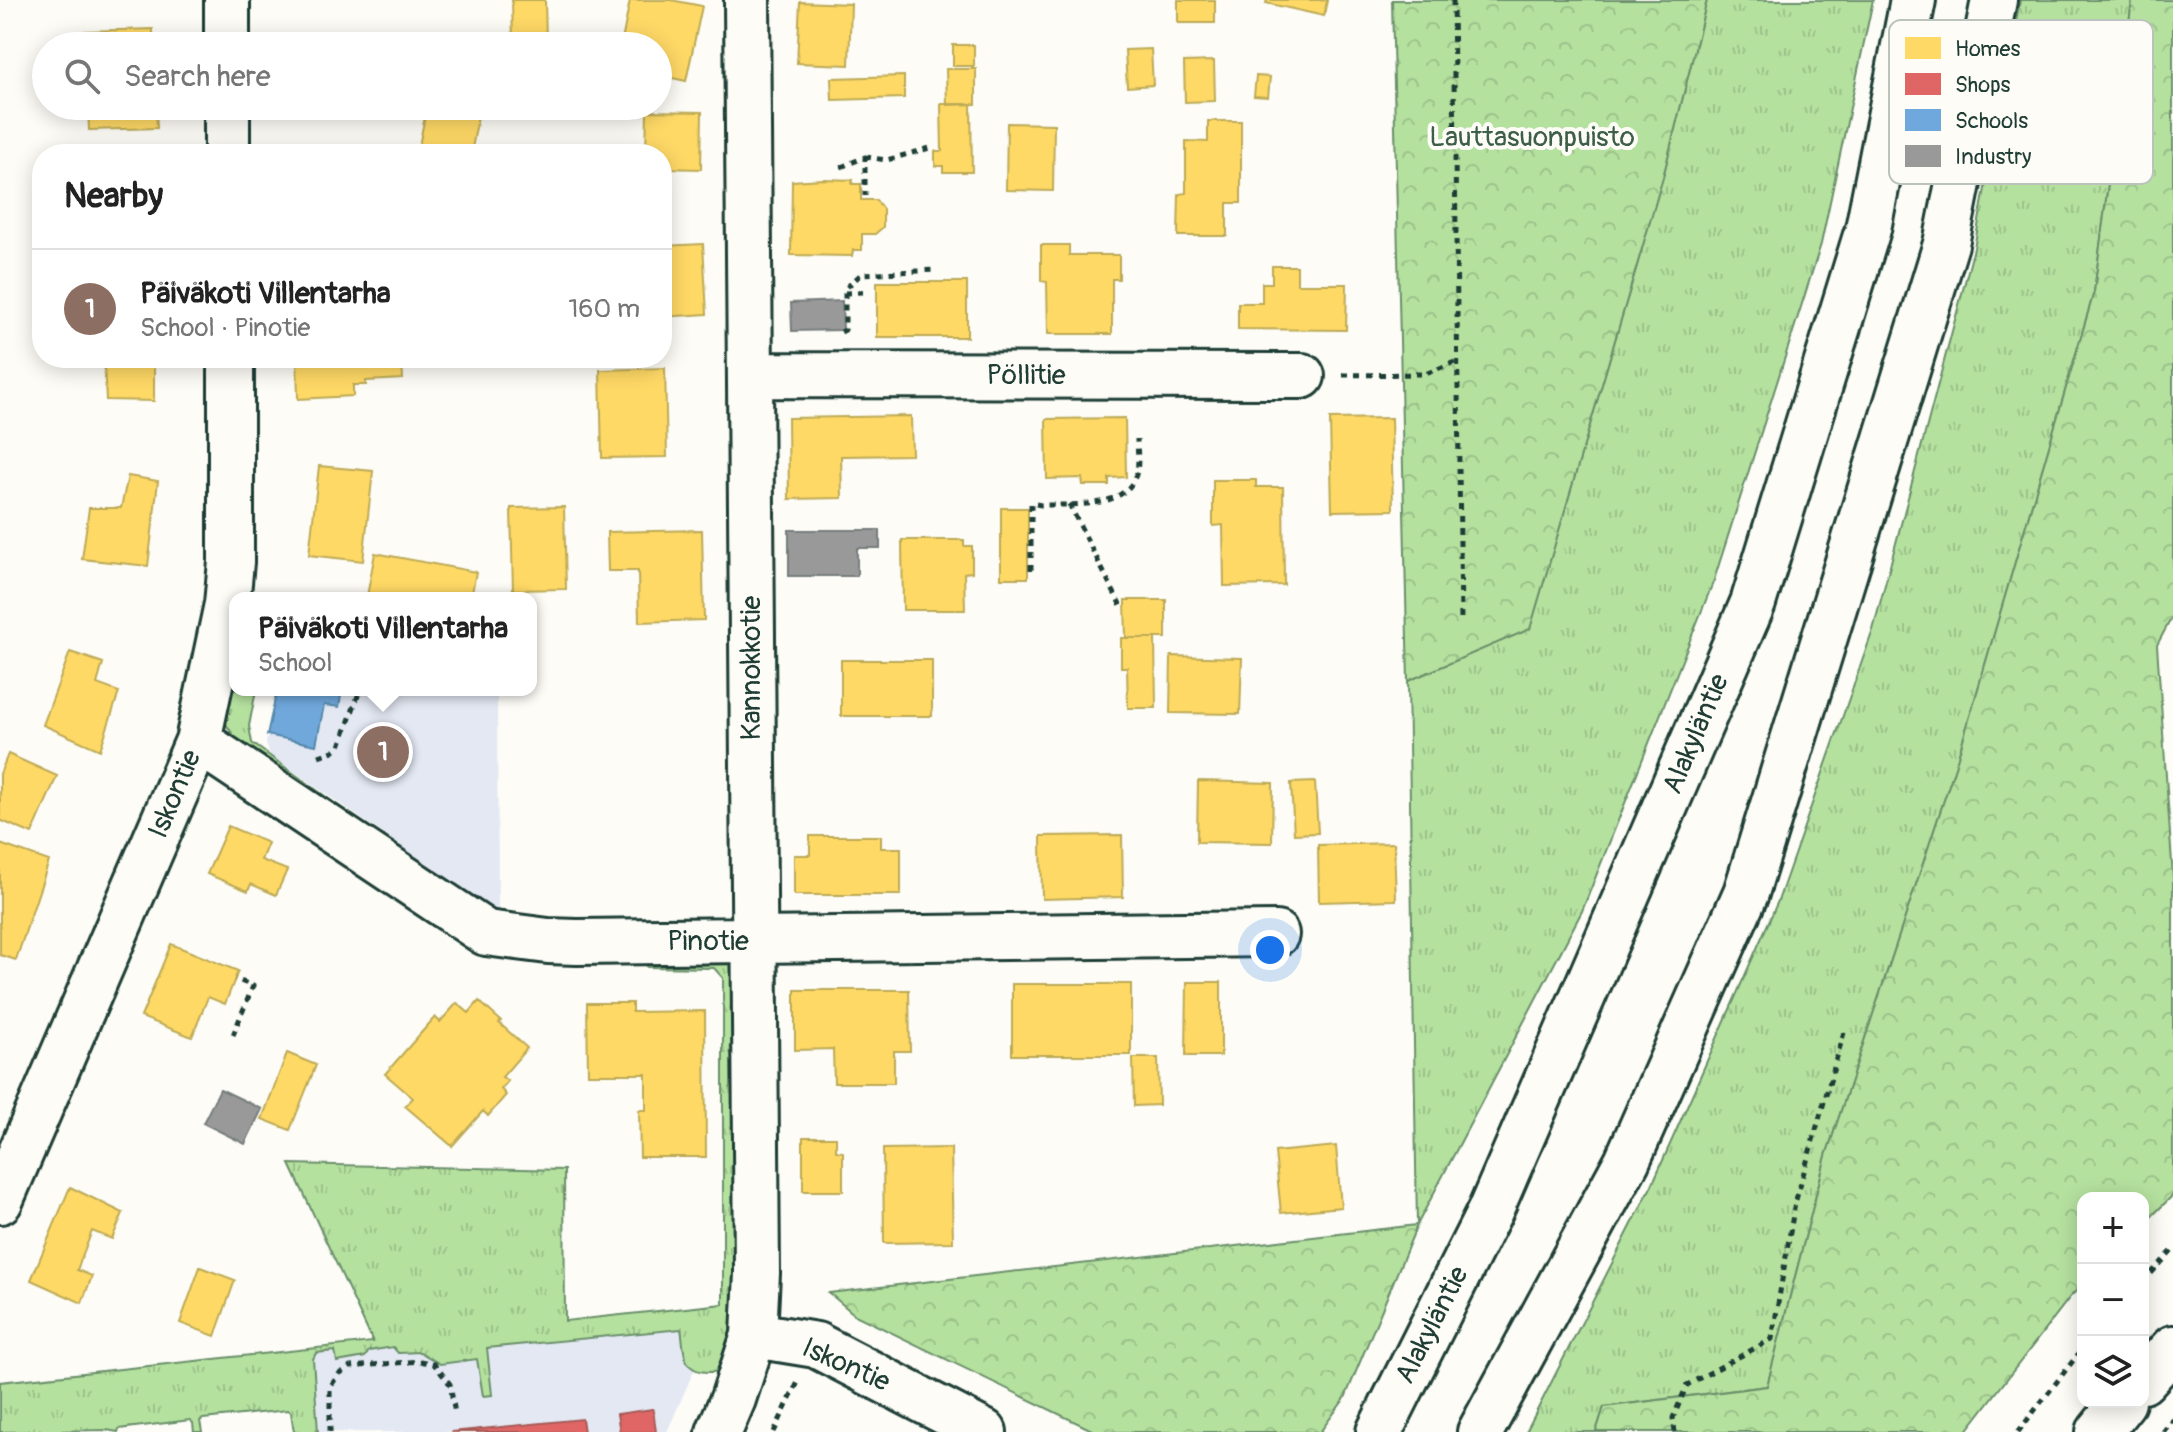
<!DOCTYPE html>
<meta charset="utf-8">
<style>
body{margin:0;font-family:Pangolin,sans-serif;background:#f6f6f6;color:#222}
.controls{position:absolute;right:24px;bottom:24px;display:grid;overflow:hidden;border-radius:16px;box-shadow:0 4px 20px #0003}
.controls button{width:72px;height:72px;display:grid;place-items:center;padding:0;border:0;border-bottom:2px solid #e0e0e0;background:#fff;color:#222;font:40px sans-serif}
.you{position:absolute;left:1270px;top:950px;width:28px;height:28px;margin:-20px;border:6px solid #fff;border-radius:50%;background:#1a73e8;box-shadow:0 0 0 12px #1a73e833}
.badge{display:grid;place-items:center;width:52px;height:52px;border-radius:50%;background:#1f6fb2;color:#fff;font-size:26px;font-weight:700}
.pin{position:absolute;translate:-50% -50%;border:4px solid #fff;box-shadow:0 2px 8px #0006}
.popup{position:absolute;left:229px;top:592px;width:308px;height:104px;box-sizing:border-box;display:grid;place-content:center;border-radius:16px;background:#fff;filter:drop-shadow(0 2px 6px #0005);font-size:26px;white-space:nowrap;color:#767676}
.popup b{font-size:30px;color:#222}
.popup::after{content:'';position:absolute;left:50%;top:100%;margin-left:-16px;border:16px solid transparent;border-top-color:#fff}
.list{margin:0;padding:0;list-style:none}
h2{display:flex;justify-content:space-between;align-items:center;height:104px;margin:0;padding:0 32px;font-size:34px}
h2 small{font-size:26px;font-weight:400;color:#767676}
.list li{display:grid;grid-template-columns:52px 1fr auto;gap:24px;align-items:center;box-sizing:border-box;height:120px;padding:0 32px;border-top:2px solid #e0e0e0}
.list b{display:block;font-size:30px;white-space:nowrap}
.list p{margin:0;font-size:26px;white-space:nowrap;color:#767676}
.list em{font-size:26px;font-style:normal;color:#767676}
.icon{flex:none;width:44px;height:44px;fill:none;stroke:currentColor;stroke-width:2;stroke-linecap:round;stroke-linejoin:round}
.map{position:relative;flex:none;width:2173px;height:1432px;overflow:hidden}
.search{position:absolute;background:#fff;box-shadow:0 4px 20px #0003;left:32px;top:32px;width:640px;height:88px;display:flex;align-items:center;gap:20px;box-sizing:border-box;padding:0 28px;border-radius:44px;color:#767676;font-size:30px}
.panel{position:absolute;background:#fff;box-shadow:0 4px 20px #0003;left:32px;top:144px;width:640px;height:224px;border-radius:32px}
.map>svg:first-child{display:block}
.built{fill:#e3e8f3}
.grass{fill:url(#grass-tufts);stroke:#6a8f6a;stroke-width:2}
.forest{fill:url(#forest-crowns);stroke:#6a8f6a;stroke-width:2}
.homes{fill:#ffd966;stroke:#bcaa57;stroke-width:2}
.shops{fill:#e06666;stroke:#a65a57;stroke-width:2}
.schools{fill:#6fa8dc;stroke:#5788aa;stroke-width:2}
.industry{fill:#999;stroke:#747d7b;stroke-width:2}
.lines{fill:none;stroke-linecap:round;stroke-linejoin:round}
.minor-casing{stroke:#1f3d34;stroke-width:50}
.major-casing{stroke:#1f3d34;stroke-width:50}
.path{stroke:#1f3d34;stroke-width:5;stroke-dasharray:6 6;stroke-linecap:butt}
.minor{stroke:#fdfcf7;stroke-width:44}
.major{stroke:#fdfcf7;stroke-width:44}
.labels{text-anchor:middle;dominant-baseline:central;stroke-width:8;stroke-linejoin:round;paint-order:stroke}
.park-label{font-size:28px;fill:#3d5e49;stroke:#fdfcf7}
.street-label{font-size:28px;fill:#1f3d34;stroke:#fdfcf7}
.key{fill:#fdfcf7;stroke:#bac3bc;stroke-width:2}
.key-label{font-size:22px;fill:#1f3d34}
</style>
<div class="map">
<svg width="2173" height="1432" viewBox="0 0 2173 1432">
<defs>
<pattern id="grass-tufts" width="24" height="20" patternUnits="userSpaceOnUse" patternTransform="scale(2)"><rect width="24" height="20" fill="#b5e19f"/><path d="M3 7l-1-3M5 7V3M7 7l1-3M15 17l-1-3M17 17v-4M19 17l1-3" fill="none" stroke="#9bc28a"/></pattern>
<pattern id="forest-crowns" width="20" height="18" patternUnits="userSpaceOnUse" patternTransform="scale(2)"><rect width="20" height="18" fill="#b5e19f"/><path d="M2 6a3 3 0 1 1 6 0M12 15a3 3 0 1 1 6 0" fill="none" stroke="#9bc28a"/></pattern>
</defs>
<rect width="100%" height="100%" fill="#fdfcf7"/>
<filter id="ink" filterUnits="userSpaceOnUse"><feTurbulence type="fractalNoise" baseFrequency=".0125" numOctaves="2"/><feDisplacementMap in="SourceGraphic" scale="16" xChannelSelector="R" yChannelSelector="G"/><feConvolveMatrix kernelMatrix="1 2 1 2 8 2 1 2 1" color-interpolation-filters="sRGB"/></filter>
<g filter="url(#ink)">
<!-- built -->
<path class="built" d="M277,690h220l1,224 -228,-159 -4,-12z
M723,1304l-56,128h-354l-9,-83z"/>
<!-- grass -->
<path class="grass" d="M1707,0h166l-52,244 -107,336 -132,331 -165,314 -9,-544 122,-53 133,-451z
M2020,0h112l-38,292 -138,472 -130,392 -59,230 -163,21 -8,25h-70l126,-247 126,-284 95,-271 101,-382z
M235,633v57h21l-7,36 3,17 231,168 20,3v9l-19,-7 -238,-166c-8,-10 -19,-20 -23,-33 -5,-20 8,-63 12,-84z
M725,960l10,8 4,333 -13,69c-7,2 -12,2 -19,2 -27,-1 -22,-23 -26,-43l-194,19 5,47 -9,1 -6,-37 -37,5 -20,-12 -22,1 -5,-6 -24,4 -4,6 -28,5 -2,-11 -19,2 -3,6 5,73h-24l-3,-20 -3,-2 -85,9 -3,2 2,11h-8l-1,-9 -3,-3 -71,9 -1,3 -11,-2 -107,2v-50l373,-40 -83,-178 274,6 1,151 158,-17v-326l-9,-10 -67,-1 -4,-4z"/>
<!-- forest -->
<path class="forest" d="M1392,0h315l-44,177 -133,452 -122,52z
M2132,0h41v615l-16,30 16,233v317l-30,30v-27h-60v86l-13,13 -104,135h-370l8,-25 163,-21 59,-230 130,-392 138,-472z
M1417,1225l-72,173 -25,34h-224l-241,-117 -26,-22z"/>
<!-- homes -->
<path class="homes" d="M512,0h33l1,42h-33z
M630,0h41l31,6 -16,75 -28,-6v-29h-37z
M1178,0h37v23h-37z
M1267,0h60l-3,16 -58,-13z
M800,2l51,2 -2,61 -52,-2z
M153,29v17h-68v-15z
M953,45h21v21h-21z
M1151,49l2,36 -26,2 -2,-37z
M1214,61l1,40 -30,1 -1,-40z
M946,69h30v35l-29,1z
M904,76v22l-72,2 -1,-22z
M1256,76l14,1 -2,20 -14,-1z
M941,104h30l1,68h-29v-6h-8v-15h7z
M88,106h68l1,22 -68,2z
M291,106h48l-1,8h-48z
M427,106h53l-9,48h-37l-16,-3z
M647,111l55,1 -1,57 -39,-1v-14h-16z
M1208,121h33v82h-14v33h-49l1,-42 7,-1v-52l22,1z
M1007,123l47,1 -1,67 -47,-1z
M823,179l30,1 -1,4h9v16h15l7,9v18l-8,7h-13v16h-9l-1,6 -61,-1 1,-74z
M703,244l4,70 -45,3v-71z
M1041,245h28v10h50v24h-7v55h-64l-1,-52 -6,-1z
M1272,266h25v18h50l-1,46 -108,-1v-26h24v-20h10z
M877,282h90v55h-90z
M122,358h32v43l-48,-1 -2,-35h18z
M297,358h105l1,21 -37,2v4h-13v11l-55,3z
M665,368l2,89 -65,1 -2,-88z
M911,416l1,39 -71,1 1,42 -53,1 -1,-81z
M1125,418l1,59 -17,1v7h-26l-1,-7 -35,1 -1,-60z
M1391,418l2,92 -61,1 -2,-92z
M319,466l54,5 -10,90 -54,-6z
M128,476l30,5 -10,85 -66,-7 7,-51h32z
M1213,480h43v7h27l1,98 -60,1 -1,-61 -10,1z
M564,507l2,82 -53,1 -2,-82z
M1001,508h27v70h-27z
M702,530l2,90 -65,2 -1,-51h-30l-1,-39z
M902,540h62v6h8v26l-8,1 1,37h-62z
M375,553l101,19 -5,26 -104,-2z
M1125,600h41v38h-40z
M1121,638h34l1,70h-28l-1,-41h-6z
M70,652l33,11 -6,21 22,8 -19,58 -57,-25z
M1171,656l71,2 -2,56 -70,-1z
M841,660h91v56h-91z
M8,754l49,22 -25,58 -32,-14v-46z
M1198,781l75,2 -1,60 -75,-1z
M1315,782l3,51 -24,1 -3,-51z
M228,826l40,17 -7,17 26,10 -11,25 -25,-11 -3,7 -41,-17z
M1122,835l1,62 -81,2 -1,-63z
M810,836h71v12h20v47h-107v-40h16z
M1394,843l2,57 -77,2 -1,-57z
M0,844l49,17 -33,99 -16,-5z
M171,944l67,27 -13,33 -17,-7 -16,40 -51,-20z
M1187,982h34v74h-35z
M1012,984h119v71h-119z
M795,990h114l1,61h-16v32h-60l-1,-34 -38,1z
M479,1001l22,20 -2,2 28,25 -25,29 6,4 -7,8 5,6 -18,21 -5,-5 -31,35 -47,-40 8,-8 -28,-24 50,-57 5,5 17,-19 12,10z
M587,1003h45v9l73,-1 1,146h-66l-1,-47h7v-36h-58z
M287,1053l29,12 -26,65 -28,-11z
M1133,1058h25l1,47 -25,1z
M803,1137h33v14l7,1v39h-40z
M1336,1146l5,61 -60,6 -6,-61z
M951,1148l2,94 -69,1 -1,-94z
M70,1187l53,26 -11,26 -20,-8 -15,39 15,6 -10,27 -51,-23z
M200,1267l35,13 -20,56 -35,-13z"/>
<!-- shops -->
<path class="shops" d="M653,1409l3,23h-36l-3,-18z
M582,1419l2,13h-133z"/>
<!-- schools -->
<path class="schools" d="M277,690h65l-3,17 -15,-2 -8,40 -49,-10z"/>
<!-- industry -->
<path class="industry" d="M842,301l1,29 -51,1 -1,-28z
M789,530h91v18h-23v28h-68z
M220,1089l42,20 -17,35 -42,-21z"/>
<g class="lines">
<!-- minor casing -->
<g class="minor-casing">
<path id="minor" d="M227,46v-46
M227,106v48
M750,375l552,1
M198,741l288,192 62,8 29,1 699,-8
M0,1201l198,-460 29,-137 4,-42v-204
M754,1335l62,10 168,87
M2143,1381l30,-33
M719,1432l14,-33 21,-64 3,-62 -10,-1273
M2099,1432l24,-30"/>
</g>
<!-- major casing -->
<g class="major-casing">
<path id="major" d="M1379,1432l111,-221 263,-608 115,-374 45,-229
M1480,1432l147,-271 119,-268 200,-649 48,-244"/>
</g>
<!-- path -->
<path class="path" d="M1453,0l8,622
M865,157l22,3 46,-13
M841,167l24,-10v39
M845,293l19,-1
M841,332l4,-2v-41l16,-15 75,-4
M1343,375l82,-1 32,-13
M1069,504l53,104
M1031,570v-67l10,2c30,-1 87,6 96,-34 2,-10 0,-22 0,-32
M319,756l14,-5 7,-5 20,-56
M233,1035l20,-49 -18,-7
M2143,1282l30,-32
M330,1432v-45l9,-13 11,-7 70,-6 14,3 16,20 5,30
M774,1432l24,-50
M1675,1432l-2,-14 14,-33 85,-46 23,-136 50,-174
M2018,1432l65,-84
M2163,1432l10,-13"/>
<!-- minor -->
<use href="#minor" class="minor"/>
<!-- major -->
<use href="#major" class="major"/>
</g>
</g>
<g class="labels">
<!-- park labels -->
<g class="park-label">
<text x="1532" y="137">Lauttasuonpuisto</text>
</g>
<!-- street labels -->
<g class="street-label">
<text x="1026" y="375">Pöllitie</text>
<text transform="translate(751 668) rotate(-90)">Kannokkotie</text>
<text transform="translate(1696 734) rotate(-67)">Alakyläntie</text>
<text transform="translate(175 794) rotate(-67)">Iskontie</text>
<text x="708" y="941">Pinotie</text>
<text transform="translate(1432 1325) rotate(-63)">Alakyläntie</text>
<text transform="translate(846 1365) rotate(24)">Iskontie</text>
</g>
</g>
<!-- legend -->
<rect x="1889" y="20" width="264" height="164" rx="12" class="key"/>
<rect x="1905" y="37" width="36" height="22" fill="#ffd966"/>
<rect x="1905" y="73" width="36" height="22" fill="#e06666"/>
<rect x="1905" y="109" width="36" height="22" fill="#6fa8dc"/>
<rect x="1905" y="145" width="36" height="22" fill="#999"/>
<g class="key-label">
<text x="1955" y="56">Homes</text>
<text x="1955" y="92">Shops</text>
<text x="1955" y="128">Schools</text>
<text x="1955" y="164">Industry</text>
</g>
</svg>
<div class="controls">
<button>+</button>
<button>−</button>
<button><svg class="icon" aria-label="layers" viewBox="0 0 24 24"><path d="M12 4l9 5-9 5-9-5zM3 14l9 5 9-5"/></svg></button>
</div>
<div class="you"></div>
<div class="pin badge" style="left:383px;top:752px;background:#8d6e63">1</div>
<div class="popup"><b>Päiväkoti Villentarha</b>School</div>
<div class="search"><svg class="icon" aria-label="search" viewBox="0 0 24 24"><circle cx="10" cy="10" r="6"/><path d="M15 15l6 6"/></svg>Search here</div>
<section class="panel">
<h2>Nearby<small></small></h2>
<ul class="list">
<li><span class="badge" style="background:#8d6e63">1</span><div><b>Päiväkoti Villentarha</b><p>School · Pinotie</p></div><em>160 m</em></li>
</ul>
</section>
</div>
